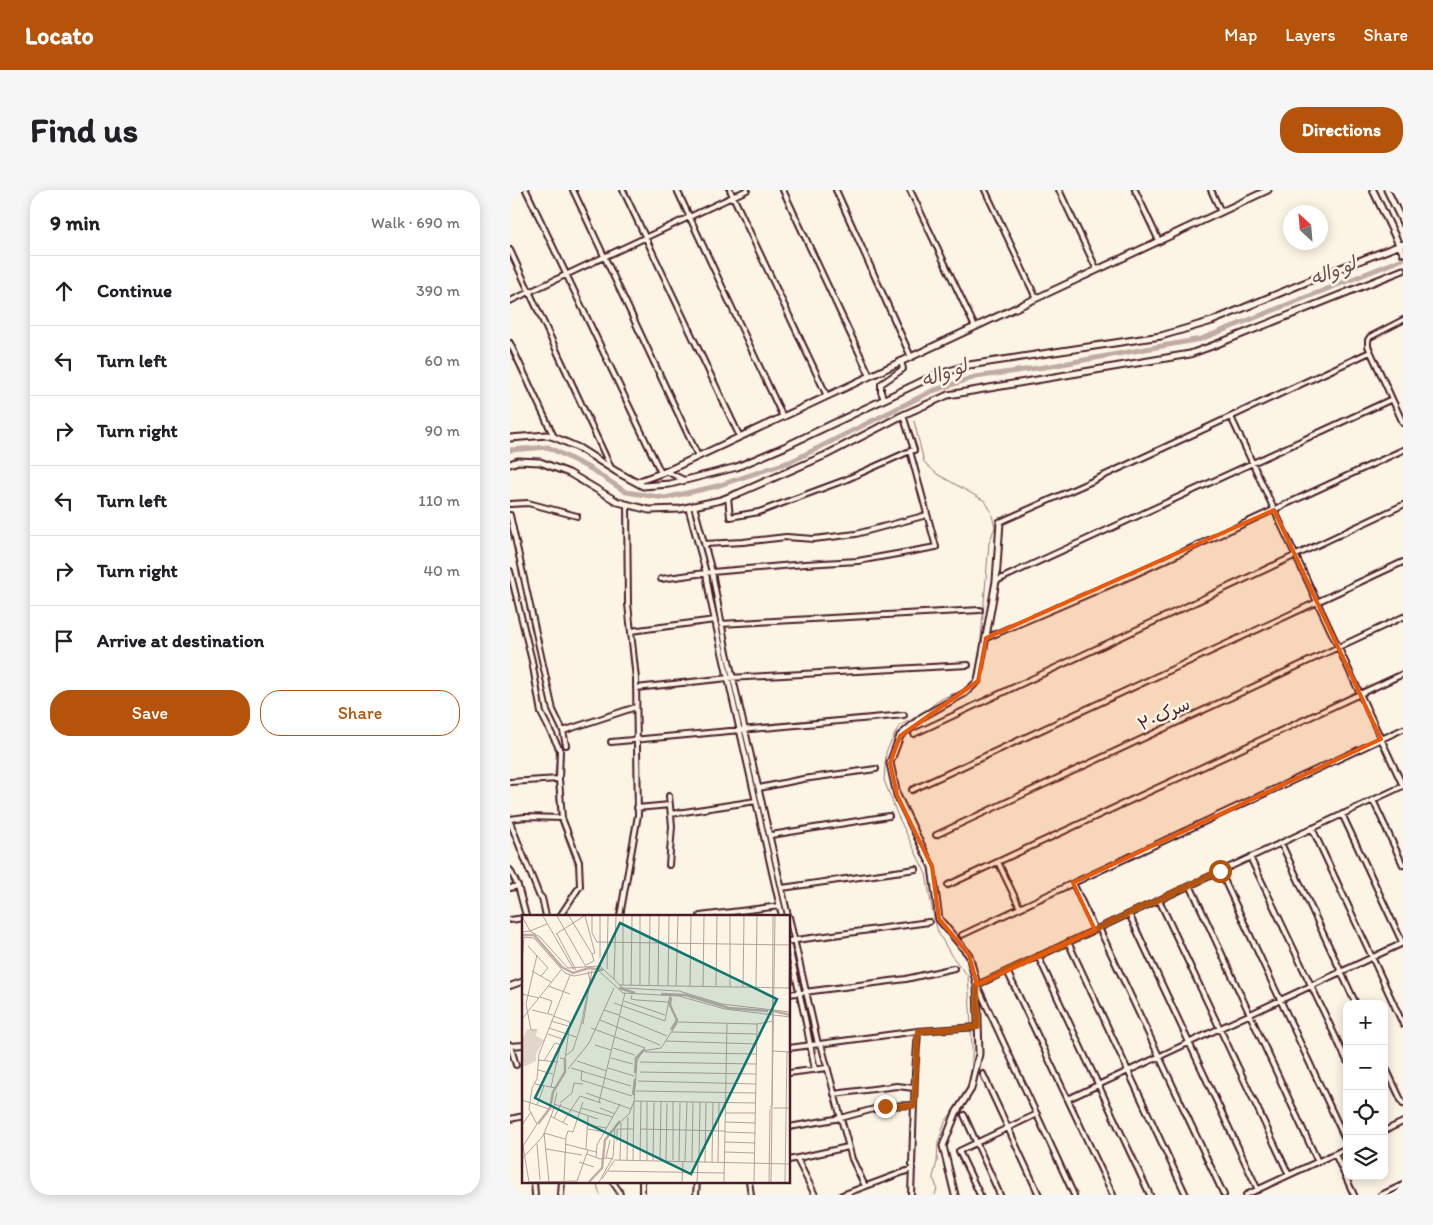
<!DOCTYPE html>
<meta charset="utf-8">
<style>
body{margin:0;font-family:Itim,"Playpen Sans Arabic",sans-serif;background:#f6f6f6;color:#202124}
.controls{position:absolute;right:15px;bottom:15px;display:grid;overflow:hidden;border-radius:10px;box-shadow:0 2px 12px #0003}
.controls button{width:45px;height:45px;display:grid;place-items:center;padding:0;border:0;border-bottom:1px solid #e0e0e0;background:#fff;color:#202124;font:25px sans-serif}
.compass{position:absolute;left:773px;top:15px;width:45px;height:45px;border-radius:50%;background:#fff;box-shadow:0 2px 12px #0003;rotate:334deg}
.stop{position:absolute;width:15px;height:15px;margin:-11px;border:4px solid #b45309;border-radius:50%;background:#fff}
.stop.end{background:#b45309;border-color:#fff;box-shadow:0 1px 5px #0008}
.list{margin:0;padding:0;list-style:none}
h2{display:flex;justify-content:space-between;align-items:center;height:65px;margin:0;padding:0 20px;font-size:21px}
h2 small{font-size:16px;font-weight:400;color:#757577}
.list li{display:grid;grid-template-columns:32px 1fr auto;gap:15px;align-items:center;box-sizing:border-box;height:70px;padding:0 20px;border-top:1px solid #e0e0e0}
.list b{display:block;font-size:19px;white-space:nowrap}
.list em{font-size:16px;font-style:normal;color:#757577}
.actions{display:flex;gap:10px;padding:15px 20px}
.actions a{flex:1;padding:11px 0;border:1px solid #b45309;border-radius:20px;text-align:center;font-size:18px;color:#b45309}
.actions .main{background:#b45309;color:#fff}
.icon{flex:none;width:28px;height:28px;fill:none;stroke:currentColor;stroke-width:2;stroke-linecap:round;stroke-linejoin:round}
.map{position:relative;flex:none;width:893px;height:1005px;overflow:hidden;border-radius:20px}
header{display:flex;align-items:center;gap:30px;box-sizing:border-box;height:70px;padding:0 25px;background:#b45309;color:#fff}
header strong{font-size:24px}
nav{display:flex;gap:28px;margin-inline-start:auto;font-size:18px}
.intro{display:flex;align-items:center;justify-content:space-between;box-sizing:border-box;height:120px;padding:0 30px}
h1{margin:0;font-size:35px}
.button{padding:12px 22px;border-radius:20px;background:#b45309;color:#fff;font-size:18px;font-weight:700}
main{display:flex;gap:30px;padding:0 30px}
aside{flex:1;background:#fff;border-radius:20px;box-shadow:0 2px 12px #0003}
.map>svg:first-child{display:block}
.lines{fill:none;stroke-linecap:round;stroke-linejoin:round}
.stream{stroke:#917474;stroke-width:1}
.canal{stroke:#c0aca5;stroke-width:5}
.minor-casing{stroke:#4a1f2b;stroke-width:8}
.tertiary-casing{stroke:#4a1f2b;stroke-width:9}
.minor{stroke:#fcf5e5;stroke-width:4}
.tertiary{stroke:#fcf5e5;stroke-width:5}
.route{stroke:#b45309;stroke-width:6}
.marked{fill:#e8590c;fill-opacity:0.2;stroke:#e8590c;stroke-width:4;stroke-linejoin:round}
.labels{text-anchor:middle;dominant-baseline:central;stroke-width:5;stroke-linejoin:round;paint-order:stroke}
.street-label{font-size:18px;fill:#4a1f2b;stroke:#fcf5e5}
.water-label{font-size:19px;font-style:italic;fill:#6d4950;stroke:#fcf5e5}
.inset-river{fill:none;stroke:#c0aca5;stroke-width:2.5}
.inset-road{fill:none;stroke:#b59f9b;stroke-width:1}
.view{fill:#0f766e;fill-opacity:0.15;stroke:#0f766e;stroke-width:2.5}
.inset-edge{fill:none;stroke:#4a1f2b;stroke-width:2.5}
</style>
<header>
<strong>Locato</strong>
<nav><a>Map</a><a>Layers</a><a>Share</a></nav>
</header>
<div class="intro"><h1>Find us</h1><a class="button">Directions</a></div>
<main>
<aside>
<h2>9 min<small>Walk · 690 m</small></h2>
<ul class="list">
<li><svg class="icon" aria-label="ahead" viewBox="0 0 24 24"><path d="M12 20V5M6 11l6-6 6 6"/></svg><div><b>Continue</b></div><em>390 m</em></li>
<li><svg class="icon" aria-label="left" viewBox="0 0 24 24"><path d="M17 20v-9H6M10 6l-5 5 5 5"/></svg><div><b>Turn left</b></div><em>60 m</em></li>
<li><svg class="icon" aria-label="right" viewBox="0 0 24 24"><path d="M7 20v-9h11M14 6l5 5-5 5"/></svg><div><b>Turn right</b></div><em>90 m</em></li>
<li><svg class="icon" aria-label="left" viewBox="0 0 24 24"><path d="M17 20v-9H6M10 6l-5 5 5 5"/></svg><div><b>Turn left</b></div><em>110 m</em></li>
<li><svg class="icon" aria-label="right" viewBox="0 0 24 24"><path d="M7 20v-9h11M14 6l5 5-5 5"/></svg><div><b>Turn right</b></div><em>40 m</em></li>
<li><svg class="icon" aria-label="arrive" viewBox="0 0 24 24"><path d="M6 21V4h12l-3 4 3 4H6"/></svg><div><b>Arrive at destination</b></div></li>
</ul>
<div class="actions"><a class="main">Save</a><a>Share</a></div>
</aside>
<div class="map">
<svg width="893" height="1005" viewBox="0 0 893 1005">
<rect width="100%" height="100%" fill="#fcf5e5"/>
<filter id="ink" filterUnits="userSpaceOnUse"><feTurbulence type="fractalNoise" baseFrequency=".02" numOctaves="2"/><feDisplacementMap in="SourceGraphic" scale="10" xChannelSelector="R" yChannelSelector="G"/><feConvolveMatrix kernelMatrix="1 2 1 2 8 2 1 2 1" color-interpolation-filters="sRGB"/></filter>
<g filter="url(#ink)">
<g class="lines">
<!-- stream -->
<path class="stream" d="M404,231l10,41 13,12 48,27 6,10 4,16 -6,16 -9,107 -7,34
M12,436l17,87
M450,503l-9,1 -13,7 -18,14 -21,11 -13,26 -2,28 13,34 29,60 7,40 5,18 13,23 17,21 3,48
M41,546l6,18 -2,19 3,43
M49,630l18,50
M457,900c6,-19 6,-39 4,-59
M86,991l4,14
M425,1005l2,-7 -4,-11 4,-15 1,-19 7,-21 21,-29"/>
<!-- canal -->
<path class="canal" d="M0,260l38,-3 43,22 35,23 39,6 52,-12 75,-25 140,-70 43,-14 76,-11 150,-27 202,-80"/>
<!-- minor casing -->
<g class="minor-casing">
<path id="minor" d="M16,0l135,283
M63,0l125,266
M113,0l117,247
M167,0l106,227
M220,0l97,206
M273,0l87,186
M326,0l75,167
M400,0l65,137
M475,0l51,108
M549,0l38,80
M625,0l24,51
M701,0l10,22
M0,60l101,218
M0,111l237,-111
M893,130l-33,17 -2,3v6l35,77
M0,153l44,94
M374,209l-3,-7v-8l22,-15 -2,-8
M721,227l172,369
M156,281l18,9
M218,307l2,20 29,-5 86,-32 65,-29
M0,314l18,-1 49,13
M184,316l18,66 14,76 62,268
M178,317l18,66 4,25 11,50 61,268
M0,325l43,195 10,21 3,14
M490,332l88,-39 282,-131
M194,354l39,-2 43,-5 28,2 42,-5 71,-19
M0,381l22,90 9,52 19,37 -1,29 3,39 17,44 1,24 -20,30
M151,389l51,-7 93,-8 53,-3 78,-14 -26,-96 4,-1 -11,-35
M486,391l396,-182
M211,434l259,-14
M121,441l84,-11
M476,448l145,-62 272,-126
M126,498l92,-10 240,-13
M53,541l73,-24
M404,544l489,-229
M101,552l293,-27
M0,592l49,-3
M249,598l44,-9 73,-10
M402,600l491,-228
M159,606l3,30 -3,39
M863,610l30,65
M127,618l33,-3
M161,624l85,-13
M832,624l61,130
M0,629l15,-2 37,1
M0,632l29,73 3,3 4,18
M802,638l91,196
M261,645l118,-19
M426,645l467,-218
M771,653l75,161
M740,667l97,204
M488,672l22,46
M0,680l8,16 8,30
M710,681l127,272
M563,693l22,47
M438,695l455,-211
M680,695l128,277
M0,698l8,-2
M272,698l134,-19
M649,710l130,275
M619,724l129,276
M110,726l18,-101 -2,-136 -8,-75 -1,-100
M190,726l80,-10
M279,727l29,127
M0,730l14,-2
M589,738l125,267
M452,745l441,-206
M279,751l140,-19
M558,752l118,253
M279,757l16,71 10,52
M528,766l112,239
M497,781l106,224
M0,796l14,-5
M279,804l117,-15 48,-11
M311,854l31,115 13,27
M0,855l6,20
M0,856l14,-1
M279,858l129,-17 60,-4
M874,874l19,40
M279,883l38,-5
M473,884l56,121
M324,904l63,-8 17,2
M558,909l335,-156
M454,925l36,80
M0,929l14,-3
M279,937l52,-9 44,-12 29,-1
M874,941l19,-9
M825,964l19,41
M287,969l18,36
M279,970l59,-13
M24,991l1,14
M102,991l7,10 1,4
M239,991l2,14
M51,1005l1,-14
M132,1005v-14
M186,1005l1,-14
M332,1005l70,-26
M401,1005l4,-122 3,-42
M470,1005l-21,-44 78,-37
M564,1005l-97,-210 426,-199
M736,1005l101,-47
M871,1005l22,-10"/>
</g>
<!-- tertiary casing -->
<g class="tertiary-casing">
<path id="tertiary" d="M863,0l30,63
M877,0l16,33
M0,248l37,-3 7,2 25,11 38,24 26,14 27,-2 67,-17 47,-20 149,-71 36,-11 192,-29 51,-15 121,-50 70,-27
M0,274l8,-3 22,1 29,11 49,29 31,8 31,-1 41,-9 18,-7 87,-38 77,-40 45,-20 242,-41 22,-8 191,-76
M127,292l30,-11 601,-281
M445,1005l-12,-49 13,-33 15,-24 8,-35 -2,-69 -8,-30 -30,-36 -7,-52 -35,-72 -7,-32 10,-27 22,-19 43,-24 13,-12 18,-100 4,-59"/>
</g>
<!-- minor -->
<use href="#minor" class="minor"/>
<!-- tertiary -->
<use href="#tertiary" class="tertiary"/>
</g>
</g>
<g class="lines" filter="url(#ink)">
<!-- route -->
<path class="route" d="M375,916h29l4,-75 60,-4 -1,-42 243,-114"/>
</g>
<!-- marked area -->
<path class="marked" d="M764,320l107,229 -308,144 22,47 -118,55 -8,-30 -30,-36 -7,-52 -35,-72 -7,-32 10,-27 78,-55 8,-43z"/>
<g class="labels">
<!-- street labels -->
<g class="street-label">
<text transform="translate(654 524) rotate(-25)">سرک۲۰</text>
</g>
<!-- water labels -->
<g class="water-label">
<text transform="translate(823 81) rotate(-22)">لو واله</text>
<text transform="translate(434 183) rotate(-20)">لو واله</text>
</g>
</g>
<!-- overview -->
<g transform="translate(12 725)">
<rect width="268" height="268" fill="#fcf5e5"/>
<path d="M5,114l10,2 -1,5 8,4 -8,14v7l-10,5 -4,-1v-25z" fill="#e2d5ca"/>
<path class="inset-river" d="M0,20h12l28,32 11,6 16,-5 14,2M97,73l16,5M139,79l25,1 43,13 39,3M252,96l16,4M149,115l6,-10 -7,-15 1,-8M113,158l1,-15 9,-9M111,180l2,-16M16,209l12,-16 3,-16 12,-20v-13M67,267l13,-14 3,-28 15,-19"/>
<path class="inset-road" d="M0,1l8,15 17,-7M21,1l31,54M35,1l29,51M47,1l23,38M63,1l10,37 -3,1 2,7 -8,4M70,1v17l5,9 193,3M78,1v42M0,17l8,-1 10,6 28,31 32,-2 23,22 56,3 43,13 68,8M34,19l28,-18M35,19l19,36M0,22l12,1 31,35 9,3 25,-5 24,22 56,3 46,13 65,8M6,31l20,22 -7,8M15,40l-11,49 5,26h6M0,48l2,-26M85,54l1,-53M10,56l19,11M92,64l2,-63M97,70l171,3M101,70v-69M109,70l1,-69M118,70v-69M127,70l1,-69M26,71l22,8M136,71l1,-70M146,71l1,-70M154,71l2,-70M168,71l1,-70M181,71l1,-70M194,72l1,-71M208,72v-71M221,72l1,-71M234,72l1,-71M267,73l1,-58M0,79l17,4M110,80l-1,4 6,1 31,2M18,82l12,4 -4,12M102,86l41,14M92,88l51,18 5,-26M10,95l21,5M82,95l15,5M31,101l17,6 -5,37 -5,-1M97,101l48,20M0,104l39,-49M78,105l60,25M29,106l17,5M61,109l9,-54M27,113l27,9M69,113l54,20M150,117l85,2M26,119l14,5 -11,48M144,126l91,3M73,130l16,5M91,133l22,7M251,136l17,1M123,137l111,2M43,141l8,-6 8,-25 9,-44 -2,-10M89,143l22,6M16,145l20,2M22,146l11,-18 7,2M55,146l30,10M118,147l116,2M49,153l60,18M86,153l26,8M46,154l21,-26 25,-55M16,155l15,4M60,155l-1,10 51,16M118,157l116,2M116,166l118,3M13,169l21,4M114,176l120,2M64,178l45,16M0,185l27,9M77,187l26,-109M38,188l12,-10 2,-10 9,1M32,189l44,15M15,190l7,-19M248,191l2,3 1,-193M250,191l3,-190M59,193l32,9M78,193l15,6M252,193h16M204,198h29M28,201l18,9M32,203l7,-14M41,207l17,-26 21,7M203,207l30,1M0,210l9,-13M66,210l18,3M66,214l17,3M118,214l85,2M203,217l30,1M88,225l-4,18 7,1M95,226v-12h17M203,227l30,1M15,229l3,36M43,229l31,8M24,234l36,6M64,234l2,-33M203,237l30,1M65,239l13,5 6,-1M74,243l1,-13 23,-41M0,244l21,-23 10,-25 4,-19M92,245l176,4M98,245l1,-37M105,245l1,-43M111,245l1,-59 122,2M118,245l1,-59M125,245v-58M131,245l1,-58M138,245l1,-58M151,245v-58M144,246l1,-58M157,246l1,-58M163,246l2,-59M57,247l15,5M170,247l1,-60M177,247l1,-60M183,247l1,-59M190,247l1,-59M196,247l1,-59M86,256l116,2M80,264l12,-18M55,266l11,-31M7,267l-6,-36 14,-22 -8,-15 3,-21 5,-9 2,-25 31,-79M8,267l47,-1M27,267l-5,-49 21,6M42,267l2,-45 2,-6 5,1 10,-30M77,267l14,-25 2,-30 14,-13 5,-13 3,-40 5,-10 19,-3 17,-26 79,2 16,-3M160,267l1,-21M175,267l1,-20M202,267l3,-158M232,267l3,-158M247,267l1,-73M249,267l1,-73M263,267l2,-131"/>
<path class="view" d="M98,8l157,76 -86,175 -156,-76z"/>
<rect width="268" height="268" class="inset-edge"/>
</g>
</svg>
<div class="controls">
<button>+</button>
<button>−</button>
<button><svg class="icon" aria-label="locate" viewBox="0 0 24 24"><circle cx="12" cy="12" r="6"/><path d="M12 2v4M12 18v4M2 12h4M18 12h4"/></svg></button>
<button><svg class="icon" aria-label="layers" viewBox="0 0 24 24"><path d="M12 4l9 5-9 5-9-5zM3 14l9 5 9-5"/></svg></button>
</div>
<svg class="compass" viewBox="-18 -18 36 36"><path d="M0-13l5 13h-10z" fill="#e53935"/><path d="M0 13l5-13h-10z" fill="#757577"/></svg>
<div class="stop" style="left:710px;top:681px"></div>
<div class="stop end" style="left:375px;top:916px"></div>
</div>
</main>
